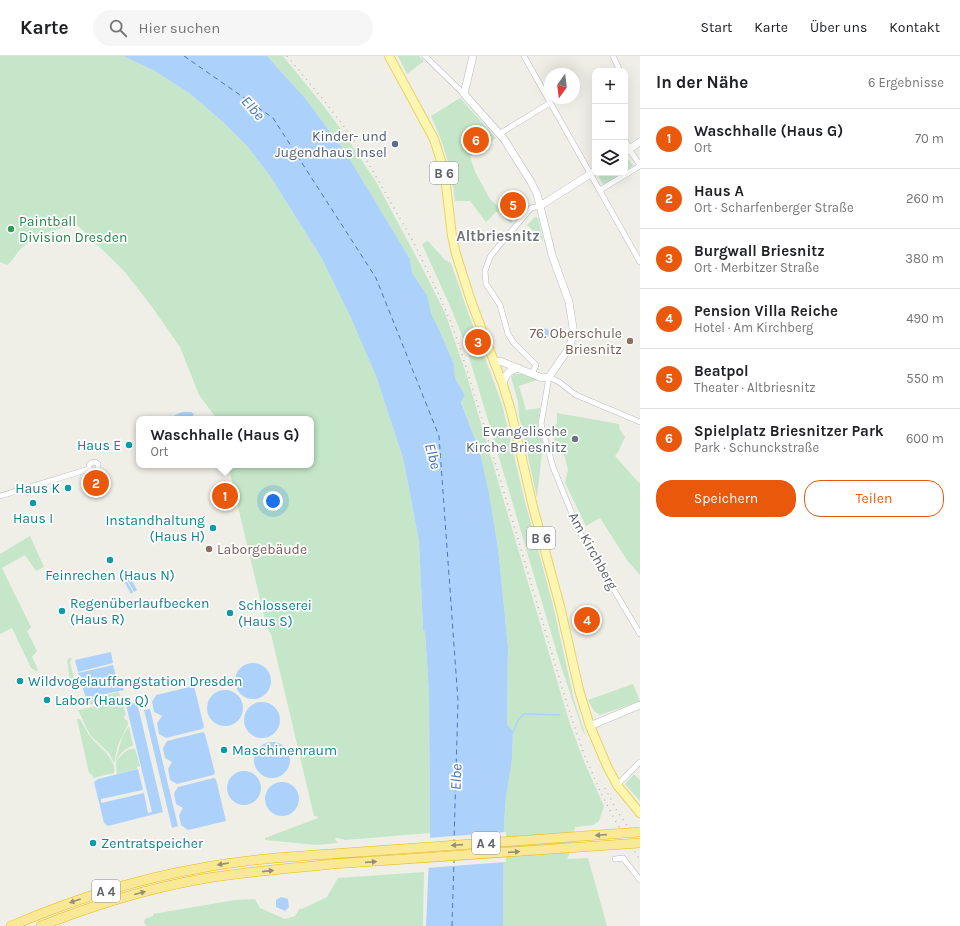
<!DOCTYPE html>
<html lang="de">
<meta charset="utf-8">
<style>
body{margin:0;font-family:Karla,sans-serif;background:#f6f6f6;color:#202124}
.controls{position:absolute;right:12px;top:12px;display:grid;overflow:hidden;border-radius:8px;box-shadow:0 4px 16px #0002}
.controls button{width:36px;height:36px;display:grid;place-items:center;padding:0;border:0;border-bottom:1px solid #e0e0e0;background:#fff;color:#202124;font:20px sans-serif}
.compass{position:absolute;left:544px;top:12px;width:36px;height:36px;border-radius:50%;background:#fff;box-shadow:0 4px 16px #0002;rotate:194deg}
.you{position:absolute;left:273px;top:445px;width:14px;height:14px;margin:-10px;border:3px solid #fff;border-radius:50%;background:#1a73e8;box-shadow:0 0 0 6px #1a73e833}
.badge{display:grid;place-items:center;width:26px;height:26px;border-radius:50%;background:#ea580c;color:#fff;font-size:13px;font-weight:700}
.pin{position:absolute;translate:-50% -50%;border:2px solid #fff;box-shadow:0 1px 4px #0006}
.popup{position:absolute;left:136px;top:360px;width:178px;height:52px;box-sizing:border-box;display:grid;place-content:center;border-radius:8px;background:#fff;filter:drop-shadow(0 1px 3px #0005);font-size:13px;white-space:nowrap;color:#757577}
.popup b{font-size:15px;color:#202124}
.popup::after{content:'';position:absolute;left:50%;top:100%;margin-left:-8px;border:8px solid transparent;border-top-color:#fff}
.list{margin:0;padding:0;list-style:none}
h2{display:flex;justify-content:space-between;align-items:center;height:52px;margin:0;padding:0 16px;font-size:17px}
h2 small{font-size:13px;font-weight:400;color:#757577}
.list li{display:grid;grid-template-columns:26px 1fr auto;gap:12px;align-items:center;box-sizing:border-box;height:60px;padding:0 16px;border-top:1px solid #e0e0e0}
.list b{display:block;font-size:15px;white-space:nowrap}
.list p{margin:0;font-size:13px;white-space:nowrap;color:#757577}
.list em{font-size:13px;font-style:normal;color:#757577}
.actions{display:flex;gap:8px;padding:12px 16px}
.actions a{flex:1;padding:9px 0;border:1px solid #ea580c;border-radius:16px;text-align:center;font-size:14px;color:#ea580c}
.actions .main{background:#ea580c;color:#fff}
.icon{flex:none;width:22px;height:22px;fill:none;stroke:currentColor;stroke-width:2;stroke-linecap:round;stroke-linejoin:round}
.map{position:relative;flex:none;width:640px;height:870px;overflow:hidden}
header{display:flex;align-items:center;gap:24px;box-sizing:border-box;height:56px;padding:0 20px;background:#fff;border-bottom:1px solid #e0e0e0}
header strong{font-size:19px}
nav{display:flex;gap:22px;margin-inline-start:auto;font-size:14px}
.search{width:280px;height:36px;background:#f6f6f6;display:flex;align-items:center;gap:10px;box-sizing:border-box;padding:0 14px;border-radius:22px;color:#757577;font-size:15px}
main{display:flex}
aside{flex:1;background:#fff}
.map>svg:first-child{display:block}
.green{fill:#c5e6c8}
.water{fill:#acd2fb}
.pier{fill:#f0efe7}
.lines{fill:none;stroke-linecap:round;stroke-linejoin:round}
.stream{stroke:#acd2fb;stroke-width:1.5}
.ferry{stroke:#4b77b6;stroke-width:1;stroke-dasharray:5 4;stroke-linecap:butt}
.street-casing{stroke:#b7b9bd;stroke-width:6}
.secondary-casing{stroke:#b8bac0;stroke-width:8}
.primary-casing{stroke:#ecd164;stroke-width:10}
.highway-casing{stroke:#edb90a;stroke-width:10}
.street{stroke:#fff;stroke-width:5}
.secondary{stroke:#fff;stroke-width:7}
.primary{stroke:#fcf6b0;stroke-width:8}
.highway{stroke:#f9e896;stroke-width:9}
.rail{stroke:#b7b8b8;stroke-width:1.5;stroke-dasharray:1 5;stroke-linecap:butt}
.highway-bridge-casing{stroke:#edb90a;stroke-width:10;stroke-linecap:butt}
.highway-bridge{stroke:#f9e896;stroke-width:9}
.oneway{fill:#949077}
.service-dot{fill:#5c6f8a;stroke:#fff;stroke-width:1.5}
.leisure-dot{fill:#2e9e5b;stroke:#fff;stroke-width:1.5}
.education-dot{fill:#8d6e63;stroke:#fff;stroke-width:1.5}
.worship-dot{fill:#6b7280;stroke:#fff;stroke-width:1.5}
.culture-dot{fill:#0f9aa8;stroke:#fff;stroke-width:1.5}
.labels{text-anchor:middle;dominant-baseline:central;stroke-width:3.5;stroke-linejoin:round;paint-order:stroke}
.shield{fill:#fff;stroke:#8e9095;stroke-width:1}
.shield-label{font-size:13px;font-weight:bold;fill:#5e6167}
.service-label{font-size:14px;fill:#4e5e75;stroke:#fff;text-anchor:end}
.leisure-label{font-size:14px;fill:#27864d;stroke:#fff;text-anchor:start}
.education-label{font-size:14px;fill:#785e54;stroke:#fff;text-anchor:end}
.worship-label{font-size:14px;fill:#5b616d;stroke:#fff;text-anchor:end}
.culture-label{font-size:14px;fill:#0d838f;stroke:#fff;text-anchor:start}
.street-label{font-size:14px;fill:#5e6167;stroke:#fff}
.water-label{font-size:15px;font-style:italic;fill:#4b77b6;stroke:#fff}
.neighbourhood-label{font-size:15px;font-weight:bold;fill:#6f7379;stroke:#fff}
</style>
<header>
<strong>Karte</strong>
<div class="search"><svg class="icon" aria-label="search" viewBox="0 0 24 24"><circle cx="10" cy="10" r="6"/><path d="M15 15l6 6"/></svg>Hier suchen</div>
<nav><a>Start</a><a>Karte</a><a>Über uns</a><a>Kontakt</a></nav>
</header>
<main>
<div class="map">
<svg width="640" height="870" viewBox="0 0 640 870">
<rect width="100%" height="100%" fill="#f0efe7"/>
<!-- green -->
<path class="green" d="M0,0h123l30,14 36,23 34,29 25,25 22,29 51,81 29,59 26,60 13,39 14,43 16,83 4,89 2,2 4,59 1,142 -85,7 -7,-2h-3l2,5 -20,2 -52,-5v-2l53,-20 -1,-2h-3l-43,-182 -4,-6 -39,-163h83v-46h-94l-18,-24 -19,-48 -28,-40 -27,-35 -48,-47c-18,3 -39,8 -53,21 -7,5 -10,14 -17,19l-7,-3z
M267,0h16l43,53 22,30 28,43 49,91 20,40 21,60 103,348 14,38 21,47 -5,15 -6,4 -18,2 -6,28 -2,4 21,-1 19,68h-104l1,-101 2,-28 6,-37 1,-29 -6,-7 1,-78 -10,-98 -9,-55 -9,-41 -19,-51 4,-6 -10,-17 -1,-14 -17,-39 -7,-11 -3,-19 -15,-22 -2,-14 -62,-103 -43,-58z
M398,0h21l5,5 -17,13z
M460,42l36,40 -26,18 5,16 15,27 23,21 -2,3 -14,-12 -11,11 -16,-21h-15c-3,-30 -11,-57 -24,-85z
M626,100l7,10 -8,5v-14z
M602,117h21l-19,13 -6,-10z
M535,161l3,1 5,23 -16,-16z
M428,185l17,19 6,3 14,41 37,100 22,94 29,107 21,95 12,37 -4,-8 -22,-66 -95,-320 -15,-37 -28,-62z
M514,318h8l15,6 -18,6 7,24 14,-2 -2,21 5,14 -6,55 -18,-82 -1,-14 -7,-25z
M557,357l62,11 1,6 5,7 -7,15 -3,4 24,27h1v92l-13,-15 -27,-42 -14,8 -21,-43 3,-13 -3,-13 -8,-9 -3,-10v-14h3z
M30,480l14,31 -8,4 -11,-16 -23,13 29,59 -4,4 10,20 -5,6 6,13 -2,1 -5,-3 -19,-40 -12,6v-80z
M69,602h3l-2,4 4,17 -4,1 -3,-19z
M633,628l7,17 -40,14 -6,-4 -6,-11z
M119,636l1,4 -1,2 -30,7 -1,-6z
M122,645l4,14 -2,1 1,4h2l1,4 -10,21 -4,18 -5,-10 -19,-18 -12,-25 35,-7 3,1 1,-2z
M77,663h3c3,5 6,11 9,16 8,11 28,23 25,38l-21,5 -1,-3 -3,-2z
M128,671h1l4,18 -1,1c-7,3 -12,7 -15,14 5,-5 10,-13 18,-11l5,17 -3,1v2l-20,5 -1,-9 1,-5 -2,3 7,-26z
M634,718l6,6v21l-15,-17z
M424,816l-1,54h-277l-2,-4 1,-3 8,-3v-2l82,-14 20,-1 5,9 25,11 10,-3 5,-8 2,1 25,-12 11,-19z"/>
<!-- water -->
<path class="water" d="M123,0h144l38,42 43,58 62,103 2,14 15,22 4,19 6,11 17,39 1,14 10,17 -4,7 19,50 9,41 9,55 10,98 -1,78 6,7 -1,29 -6,37 -2,28 -1,101h-77l4,-93 -1,-141 -4,-60 -2,-2 -4,-89 -16,-83 -27,-82 -26,-60 -29,-59 -51,-81 -22,-29 -25,-25 -34,-29 -36,-23z
M540.5 277a4.5 4.5 0 1 1 9 0a4.5 4.5 0 1 1-9 0Z
M183,356h8l3,2 -3,5h-27c7,-1 12,-5 19,-7z
M125,512l12,22 -3,2 -12,-22z
M121,515l12,21 -2,2 -12,-22z
M111,596l2,11 -35,9 -3,-12z
M235 625a18 18 0 1 1 36 0a18 18 0 1 1-36 0Z
M113,609l3,11 -35,8 -3,-11z
M117,621l3,11h3l1,2 -38,8 -4,-12z
M194,630l10,41 -2,2 -36,9 -7,-4 -2,-11 5,-7 -8,-4 -2,-10 4,-7z
M207 652a18 18 0 1 1 36 0a18 18 0 1 1-36 0Z
M137,646l26,110 -55,14 -4,-3 -10,-41 4,-3 40,-10 5,21 -42,9v4l43,-10 4,20 4,-1 -26,-107z
M244 664a18 18 0 1 1 36 0a18 18 0 1 1-36 0Z
M150,653l28,117 -6,2 -28,-118z
M203,676l2,2 10,39 -2,2 -36,9 -7,-4 -2,-11 4,-7 -7,-4 -2,-10 4,-7z
M254 704a18 18 0 1 1 36 0a18 18 0 1 1-36 0Z
M227 732a17 17 0 1 1 34 0a17 17 0 1 1-34 0Z
M214,722l2,1 10,42 -38,9 -7,-5 -2,-10 4,-7 -7,-4 -2,-11 4,-6z
M265 743a17 17 0 1 1 34 0a17 17 0 1 1-34 0Z
M281,841l7,2 1,8 -4,4 -9,-4v-7z"/>
<!-- pier -->
<path class="pier" d="M506,776v30l-80,6 2,-30z"/>
<g class="lines">
<!-- stream -->
<path class="stream" d="M513,676l5,-12 6,-6 36,1"/>
<!-- ferry -->
<path class="ferry" d="M184,0l89,62 103,160 63,158 19,265 -4,140
M452,870l2,-65"/>
<!-- street casing -->
<g class="street-casing">
<path id="street" d="M425,0l39,38
M524,0l116,206
M613,0l7,15
M625,39v16
M499,78l51,-31
M625,83l4,10 11,16
M600,134l40,-24
M532,318l4,-9 -22,-22 -6,-9 -8,-29 -14,-21 -1,-13 5,-14 7,-9 34,-40 9,-2
M640,366l-64,-27 -17,-13 -10,-5 -8,47 12,43 26,64 61,103
M0,440l89,-27 5,3 4,-2v-6l-3,-2 -4,1 -2,2v4
M617,729l23,-23
M615,803l8,-1 17,22"/>
</g>
<!-- secondary casing -->
<g class="secondary-casing">
<path id="secondary" d="M473,0l-9,38 40,45 27,43 6,12 15,61 17,47 4,26 -1,11 -3,9 -20,29 -7,1 -42,-17 -6,1
M625,96l15,-10
M540,150l55,-35
M503,329c2,-10 5,-15 16,-17
M590,670l50,-21"/>
</g>
<!-- primary casing -->
<g class="primary-casing">
<path id="primary" d="M389,0l45,83 8,25 4,21 6,51 4,18 15,47 32,84 8,26 22,96 27,99 19,84 11,36 17,40 10,19 23,28"/>
</g>
<!-- highway casing -->
<g class="highway-casing">
<path id="highway" d="M11,870c59,-25 121,-46 185,-57 44,-9 90,-12 135,-15
M41,870c50,-20 102,-36 155,-46 45,-8 90,-11 136,-16"/>
</g>
<!-- street -->
<use href="#street" class="street"/>
<!-- secondary -->
<use href="#secondary" class="secondary"/>
<!-- primary -->
<use href="#primary" class="primary"/>
<!-- highway -->
<use href="#highway" class="highway"/>
<!-- rail -->
<path class="rail" d="M287,0l39,47 25,33 15,23 48,84 25,52 13,30 10,29 42,138 62,209 18,53 16,37 15,29 25,40
M605,732l12,23 23,33"/>
<!-- highway-bridge casing -->
<g class="highway-bridge-casing">
<path id="highway-bridge" d="M331,798l309,-22
M332,808l308,-21"/>
</g>
<!-- highway-bridge -->
<use href="#highway-bridge" class="highway-bridge"/>
</g>
<!-- one-way arrows -->
<defs><path id="oneway-solid" d="M-6-.8H1V-3.2L6.5 0L1 3.2V.8H-6Z"/></defs>
<g class="oneway">
<use href="#oneway-solid" transform="translate(601 779) rotate(176)"/>
<use href="#oneway-solid" transform="translate(457 789) rotate(176)"/>
<use href="#oneway-solid" transform="translate(514 796) rotate(-4)"/>
<use href="#oneway-solid" transform="translate(371 806) rotate(-4)"/>
<use href="#oneway-solid" transform="translate(223 808) rotate(171)"/>
<use href="#oneway-solid" transform="translate(268 815) rotate(-6)"/>
<use href="#oneway-solid" transform="translate(140 837) rotate(-15)"/>
<use href="#oneway-solid" transform="translate(75 845) rotate(161)"/>
</g>
<!-- markers -->
<circle class="service-dot" cx="395" cy="88" r="4"/>
<circle class="leisure-dot" cx="11" cy="173" r="4"/>
<g class="education-dot">
<circle cx="630" cy="285" r="4"/>
<circle cx="209" cy="493" r="4"/>
</g>
<circle class="worship-dot" cx="575" cy="383" r="4"/>
<g class="culture-dot">
<circle cx="129" cy="389" r="4"/>
<circle cx="68" cy="432" r="4"/>
<circle cx="33" cy="447" r="4"/>
<circle cx="213" cy="472" r="4"/>
<circle cx="110" cy="504" r="4"/>
<circle cx="62" cy="555" r="4"/>
<circle cx="230" cy="557" r="4"/>
<circle cx="20" cy="625" r="4"/>
<circle cx="47" cy="644" r="4"/>
<circle cx="224" cy="694" r="4"/>
<circle cx="93" cy="787" r="4"/>
</g>
<g class="labels">
<!-- shield labels -->
<g class="shield">
<rect x="430" y="106" width="28" height="22" rx="3"/>
<rect x="527" y="471" width="28" height="22" rx="3"/>
<rect x="472" y="776" width="28" height="22" rx="3"/>
<rect x="92" y="824" width="28" height="22" rx="3"/>
</g>
<g class="shield-label">
<text x="444" y="117">B 6</text>
<text x="541" y="482">B 6</text>
<text x="486" y="787">A 4</text>
<text x="106" y="835">A 4</text>
</g>
<!-- service labels -->
<g class="service-label">
<text x="387" y="80">Kinder- und<tspan x="387" dy="16">Jugendhaus Insel</tspan></text>
</g>
<!-- leisure labels -->
<g class="leisure-label">
<text x="19" y="165">Paintball<tspan x="19" dy="16">Division Dresden</tspan></text>
</g>
<!-- education labels -->
<g class="education-label">
<text x="622" y="277">76. Oberschule<tspan x="622" dy="16">Briesnitz</tspan></text>
<text x="217" y="493" text-anchor="start">Laborgebäude</text>
</g>
<!-- worship labels -->
<g class="worship-label">
<text x="567" y="375">Evangelische<tspan x="567" dy="16">Kirche Briesnitz</tspan></text>
</g>
<!-- culture labels -->
<g class="culture-label">
<text x="121" y="389" text-anchor="end">Haus E</text>
<text x="60" y="432" text-anchor="end">Haus K</text>
<text x="33" y="462" text-anchor="middle">Haus I</text>
<text x="205" y="464" text-anchor="end">Instandhaltung<tspan x="205" dy="16">(Haus H)</tspan></text>
<text x="110" y="519" text-anchor="middle">Feinrechen (Haus N)</text>
<text x="70" y="547">Regenüberlaufbecken<tspan x="70" dy="16">(Haus R)</tspan></text>
<text x="238" y="549">Schlosserei<tspan x="238" dy="16">(Haus S)</tspan></text>
<text x="28" y="625">Wildvogelauffangstation Dresden</text>
<text x="55" y="644">Labor (Haus Q)</text>
<text x="232" y="694">Maschinenraum</text>
<text x="101" y="787">Zentratspeicher</text>
</g>
<!-- street labels -->
<g class="street-label">
<text transform="translate(593 495) rotate(61)">Am Kirchberg</text>
</g>
<!-- water labels -->
<g class="water-label">
<text transform="translate(253 52) rotate(48)">Elbe</text>
<text transform="translate(433 400) rotate(75)">Elbe</text>
<text transform="translate(456 721) rotate(-88)">Elbe</text>
</g>
<!-- neighbourhood labels -->
<g class="neighbourhood-label">
<text x="498" y="180">Altbriesnitz</text>
</g>
</g>
</svg>
<div class="controls">
<button>+</button>
<button>−</button>
<button><svg class="icon" aria-label="layers" viewBox="0 0 24 24"><path d="M12 4l9 5-9 5-9-5zM3 14l9 5 9-5"/></svg></button>
</div>
<svg class="compass" viewBox="-18 -18 36 36"><path d="M0-13l5 13h-10z" fill="#e53935"/><path d="M0 13l5-13h-10z" fill="#757577"/></svg>
<div class="you"></div>
<div class="pin badge" style="left:225px;top:440px">1</div>
<div class="popup"><b>Waschhalle (Haus G)</b>Ort</div>
<div class="pin badge" style="left:96px;top:427px">2</div>
<div class="pin badge" style="left:478px;top:286px">3</div>
<div class="pin badge" style="left:587px;top:564px">4</div>
<div class="pin badge" style="left:513px;top:149px">5</div>
<div class="pin badge" style="left:476px;top:84px">6</div>
</div>
<aside>
<h2>In der Nähe<small>6 Ergebnisse</small></h2>
<ul class="list">
<li><span class="badge">1</span><div><b>Waschhalle (Haus G)</b><p>Ort</p></div><em>70 m</em></li>
<li><span class="badge">2</span><div><b>Haus A</b><p>Ort · Scharfenberger Straße</p></div><em>260 m</em></li>
<li><span class="badge">3</span><div><b>Burgwall Briesnitz</b><p>Ort · Merbitzer Straße</p></div><em>380 m</em></li>
<li><span class="badge">4</span><div><b>Pension Villa Reiche</b><p>Hotel · Am Kirchberg</p></div><em>490 m</em></li>
<li><span class="badge">5</span><div><b>Beatpol</b><p>Theater · Altbriesnitz</p></div><em>550 m</em></li>
<li><span class="badge">6</span><div><b>Spielplatz Briesnitzer Park</b><p>Park · Schunckstraße</p></div><em>600 m</em></li>
</ul>
<div class="actions"><a class="main">Speichern</a><a>Teilen</a></div>
</aside>
</main>
